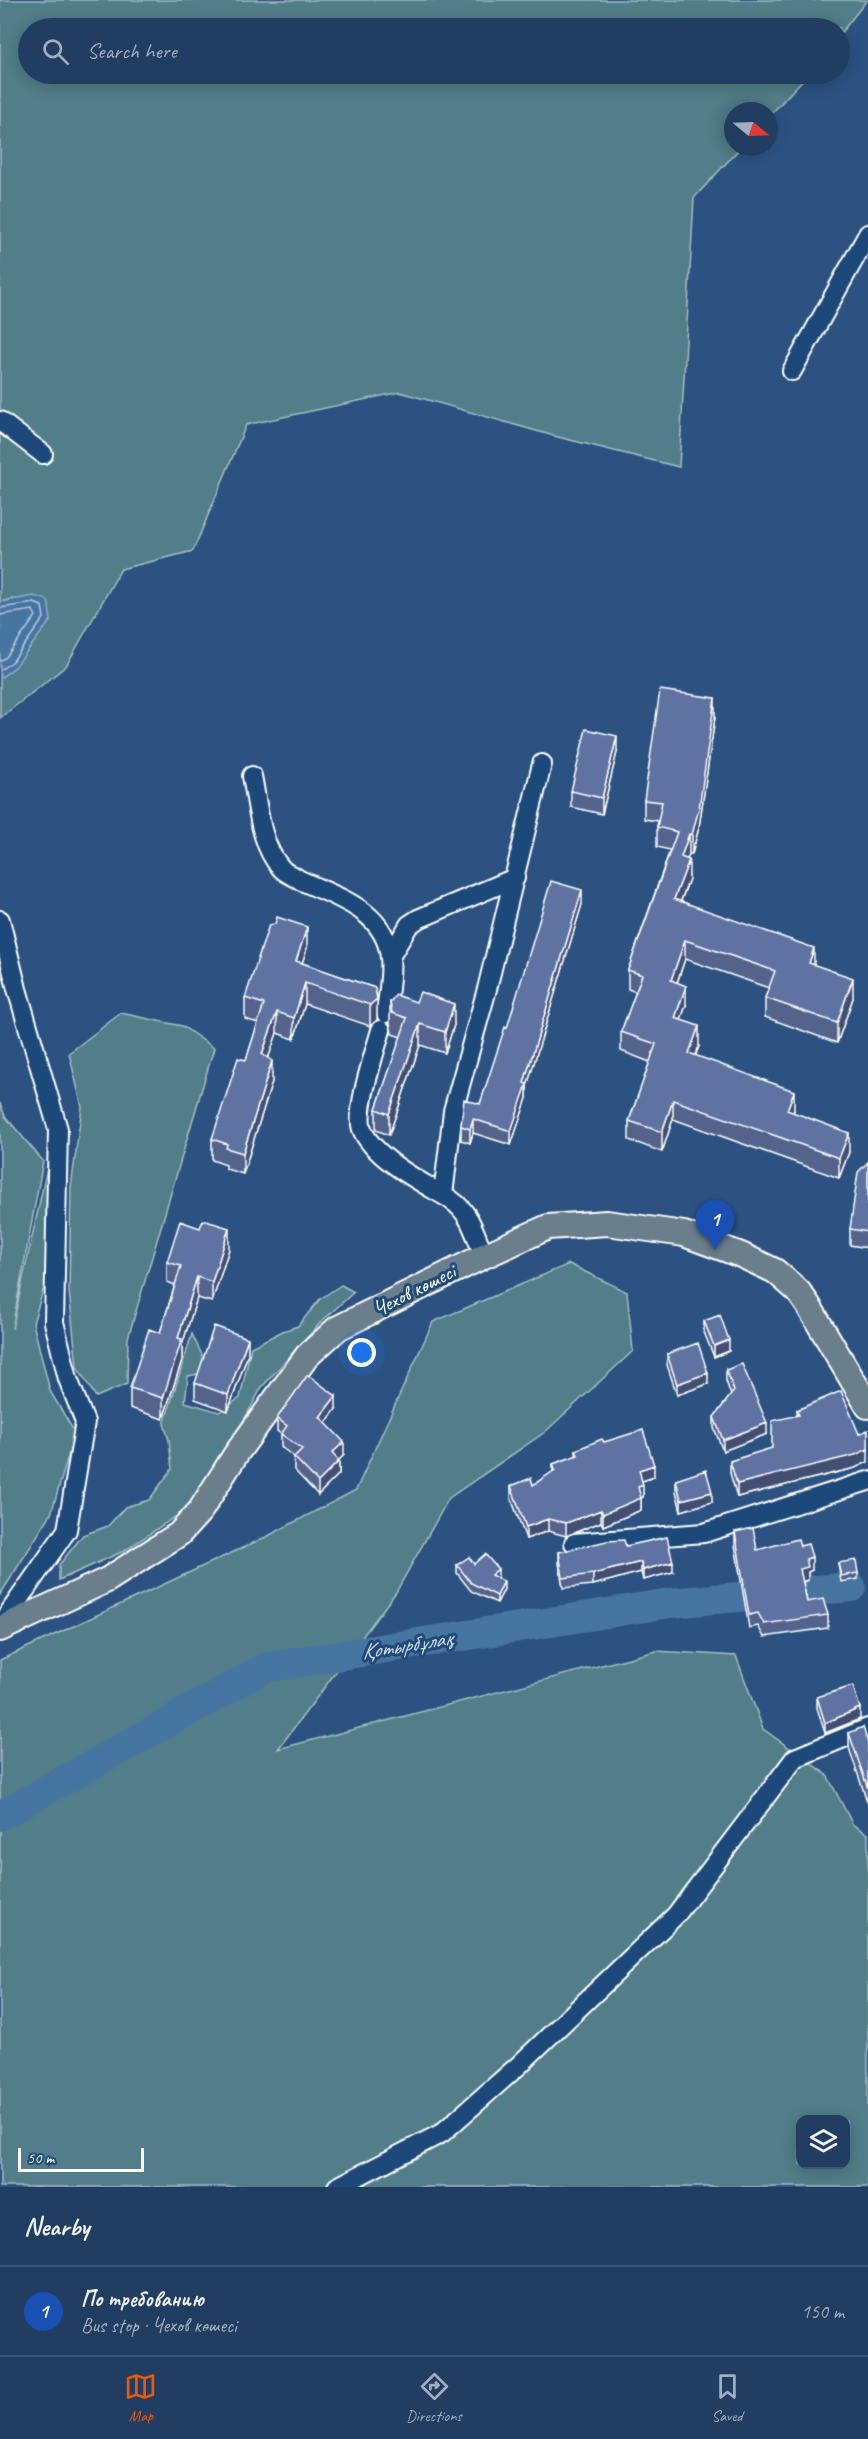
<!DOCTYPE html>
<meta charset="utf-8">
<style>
body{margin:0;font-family:Caveat,sans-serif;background:#2d496b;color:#f1f3f6}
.controls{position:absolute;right:18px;bottom:18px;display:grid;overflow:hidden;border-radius:12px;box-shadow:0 3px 15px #0003}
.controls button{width:54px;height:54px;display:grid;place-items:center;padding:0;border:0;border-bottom:2px solid #3e5777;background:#213e62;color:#f1f3f6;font:30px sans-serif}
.compass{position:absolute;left:724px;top:102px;width:54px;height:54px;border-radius:50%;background:#213e62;box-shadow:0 3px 15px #0003;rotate:109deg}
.scale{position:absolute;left:18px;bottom:15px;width:126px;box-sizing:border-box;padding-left:6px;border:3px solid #fff;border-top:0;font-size:16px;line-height:21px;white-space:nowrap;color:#fff;-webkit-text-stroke:4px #1f4a7a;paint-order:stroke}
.you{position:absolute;left:362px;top:1353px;width:21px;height:21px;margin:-15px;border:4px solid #fff;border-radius:50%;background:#1a73e8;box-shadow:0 0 0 9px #1a73e833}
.badge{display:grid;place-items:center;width:39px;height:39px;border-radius:50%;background:#ea580c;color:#fff;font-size:20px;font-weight:700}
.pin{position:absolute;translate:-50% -50px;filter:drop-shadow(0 2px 3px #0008)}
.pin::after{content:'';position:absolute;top:32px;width:21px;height:18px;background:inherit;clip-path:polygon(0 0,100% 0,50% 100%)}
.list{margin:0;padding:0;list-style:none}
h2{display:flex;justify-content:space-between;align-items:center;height:78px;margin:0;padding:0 24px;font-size:26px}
h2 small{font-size:20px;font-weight:400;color:#a2aebe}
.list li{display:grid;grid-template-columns:39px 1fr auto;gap:18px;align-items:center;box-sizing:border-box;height:90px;padding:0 24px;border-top:2px solid #3e5777}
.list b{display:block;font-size:22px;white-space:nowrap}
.list p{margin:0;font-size:20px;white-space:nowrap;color:#a2aebe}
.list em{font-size:20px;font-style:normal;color:#a2aebe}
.icon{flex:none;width:33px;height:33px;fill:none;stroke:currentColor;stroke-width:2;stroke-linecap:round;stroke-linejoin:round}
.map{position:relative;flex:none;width:868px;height:2187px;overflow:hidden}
.search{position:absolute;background:#213e62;box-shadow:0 3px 15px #0003;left:18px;right:18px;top:18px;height:66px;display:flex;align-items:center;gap:15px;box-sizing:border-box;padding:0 21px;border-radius:33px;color:#a2aebe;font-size:22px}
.sheet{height:168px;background:#213e62}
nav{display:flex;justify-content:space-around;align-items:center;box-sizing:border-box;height:84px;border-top:2px solid #3e5777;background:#213e62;font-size:16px;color:#a2aebe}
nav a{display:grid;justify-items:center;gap:3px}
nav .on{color:#ea580c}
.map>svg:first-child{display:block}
.green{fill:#517e88;stroke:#a8bec4;stroke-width:1.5;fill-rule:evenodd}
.water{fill:#4774a2;stroke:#91acc7;stroke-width:1.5}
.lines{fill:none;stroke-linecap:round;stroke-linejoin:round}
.shore{stroke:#b5c7da;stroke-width:1.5}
.river{stroke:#4774a2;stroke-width:30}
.minor-casing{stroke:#fff;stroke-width:22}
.major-casing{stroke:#fff;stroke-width:28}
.minor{stroke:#1f4a7a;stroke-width:18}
.major{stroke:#6b7e8b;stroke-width:24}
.wall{fill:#52638c;stroke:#fff;stroke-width:1.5}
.shaded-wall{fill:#425072;stroke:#fff;stroke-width:1.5}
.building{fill:#5f73a3;stroke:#fff;stroke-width:1.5}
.labels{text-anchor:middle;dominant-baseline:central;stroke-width:6;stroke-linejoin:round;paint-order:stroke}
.street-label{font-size:21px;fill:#fff;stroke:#1f4a7a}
.water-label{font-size:22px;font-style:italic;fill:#d1dce8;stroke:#1f4a7a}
</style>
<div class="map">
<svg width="868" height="2187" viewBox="0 0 868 2187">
<rect width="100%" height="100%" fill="#2c5282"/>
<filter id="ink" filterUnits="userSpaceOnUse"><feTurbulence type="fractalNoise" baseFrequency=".0167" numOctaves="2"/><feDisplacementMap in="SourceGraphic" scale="12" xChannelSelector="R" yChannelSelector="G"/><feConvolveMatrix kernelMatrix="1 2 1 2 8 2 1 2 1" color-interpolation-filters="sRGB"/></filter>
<g filter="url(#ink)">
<!-- green -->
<path class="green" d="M0,0h867l-27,34v-6h-812v46h780l-39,42v-5h-36v36h8l-47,51 -15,269 -125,-31 -154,-44 -154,33 -53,126 -72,18 -55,97 -66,52v-40l15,-11 -3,-68 -12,3z
M121,1013l61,13 32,22 -86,290 -1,46 -31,13 -19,-30 -8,-76 2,-104 11,-80 -13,-54z
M0,1103l5,13 38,45 -31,168 37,-170 -4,125 -12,39 17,68 25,42 -24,81 -51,81z
M569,1264l58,28 6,59 -88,81 -96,66 -53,94 -118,157 378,-98 80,5 27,73 64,46 26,50 15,9v353h-868v-527l266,-123 90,-47 77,-168zM800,2120h46v44h-46z
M341,1285l13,7 -34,31 -58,64 -40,73 -37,50 -61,41 -65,29v-15l24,-30 25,-9 17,-19 24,-7 23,-31 -3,-29 -5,-16 28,-90 11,23 15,8 -3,6 -27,5 -3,26 34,10 21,-14 11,-51 32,-16 15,-5 22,-27z"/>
<!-- water -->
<path class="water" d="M34,596l14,4 3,20 -36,47 -15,11v-76z"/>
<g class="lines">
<!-- shore -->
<path class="shore" d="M0,608l34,-5 8,3 2,12 -32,44 -12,8
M0,615l33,-5 3,6 -30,41 -6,4"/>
<!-- river -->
<path class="river" d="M0,1816l267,-149 403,-64 181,-16"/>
<!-- minor casing -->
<g class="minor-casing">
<path id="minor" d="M792,371l76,-137
M0,421l43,33
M252,776c6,30 8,69 29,92 4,5 10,7 16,10
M300,880c36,17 85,30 90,77 2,18 -2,38 -4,56
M0,920l17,69 41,140 -4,193 14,57 17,43 -18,108 -67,96
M390,957l19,-32 9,-6 97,-41
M381,1030c-6,22 -26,79 -19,99 10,27 57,52 81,66
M484,1256c-11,-27 -14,-47 -41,-61l10,-84 34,-122 55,-225
M574,1543l130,-10 164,-52
M337,2187l105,-54 76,-67 158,-151 119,-157 73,-30"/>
</g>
<!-- major casing -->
<g class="major-casing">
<path id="major" d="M0,1629l107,-49 72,-46 21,-23 36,-57 71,-98 31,-28 146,-72 64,-29 59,-4 77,11 57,21 34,16 23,20 10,14 60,101"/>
</g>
<!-- minor -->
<use href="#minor" class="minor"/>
<!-- major -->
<use href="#major" class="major"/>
</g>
<!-- wall -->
<path class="wall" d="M715,717l-16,110 -7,27h-3l-2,5 2,20 -8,22 133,64 39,33 -16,45 -72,-26v-19l4,-10 -84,-29 -8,24 9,22 -5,15 18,26 -4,10 99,54 -1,2 56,40 -10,26 -166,-59 -11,33 -33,-12v-19l21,-59 -29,-11v-19l15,-40 -8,-3v-19l42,-120 -13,-3v-20l1,-6 -14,-2v-19z
M617,752l-15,62 -31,-7v-16z
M582,904l-55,182v12l-16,47 -38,-12 -3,10 -9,-3v-14l19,-22 27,-76z
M307,948l-5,15 73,25 2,32 -7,6 -65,-22 -11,35 -17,-6 -9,25 4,24 -29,92 -17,-5v-4l-14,-5v-21l34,-79 12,-37 -13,-4v-21z
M390,1002l64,23 -9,28 -25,-8 -31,90 -13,-5v-21l25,-72 -9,-3 -2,-11z
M868,1162v86l-18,-3v-16z
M229,1249l-17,53 -15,-4 -15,47v15l-19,59 -33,-11v-20l30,-55 15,-48 -8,-3v-20z
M704,1321l25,30 -15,6 -10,-25z
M248,1354l-20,57 -33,-12v-16z
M667,1354l41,30 -31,11 -10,-30z
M726,1370l41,64 -44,17 -9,-23v-11l17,-22 -5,-14z
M336,1409l-11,14 19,32 -5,5v14l-21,21 -24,-25v-13l-13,-10v-13l-4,-3v-13z
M797,1410l58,58 -118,29 -7,-24v-12l42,-13 25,-33z
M604,1442l50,35 -12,4 1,16 -2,1v12l-38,16 -2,-4 -35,14 -18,-5 -22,8 -15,-41v-12l22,-1 20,-13v-8l23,-8v-6z
M676,1480l36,22 -31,9 -5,-20z
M735,1532l22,18 43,-4 12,24 -4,2v8l-5,2 4,20 21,13v13l-64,9 -6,-11 -9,2 -14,-83z
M626,1546l47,26 -30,8 -2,-8 -48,13 -30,3 -4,-25v-11z
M838,1563l20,10v6l-17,3z
M474,1564l24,13 -1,1 7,11 -7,14 -26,-12 -14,-18v-8z
M817,1697l43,22 -35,14 -8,-25z
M849,1733l19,10v61l-19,-56z"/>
<!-- shaded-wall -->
<path class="shaded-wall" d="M715,698v19l-16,110 -7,27v-19z
M617,736v16l-15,62v-16z
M689,834v20l-8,22v-19z
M689,860v19l-15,40v-20z
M582,890v14l-55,182v12l-16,47v-14l13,-48z
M307,927v21l-11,34v-21z
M685,940v19l-14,41v-20z
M814,948v19l-5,-4z
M853,978v20l-16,45v-20z
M305,983v21l-11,35v-21z
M686,986v19l-11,32v-19z
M377,999v21l-7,6v-21z
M454,1004v21l-9,28v-21z
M277,1012v21l-15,43v-22z
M420,1024v21l-31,90v-21z
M699,1026v20l-10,27v-20z
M272,1061v21l-29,92v-21z
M794,1091v19l-7,19v-19z
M673,1100v19l-11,33v-20z
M473,1119v14l-3,10v-14z
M849,1133v19l-10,26v-20z
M229,1228v21l-17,53v-20z
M197,1277v21l-15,47v15l-19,59v-21l15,-60z
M248,1338v16l-20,57v-16z
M729,1340v11l-15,6v-11z
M708,1373v11l-31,11v-11z
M336,1396v13l-16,22v-14z
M767,1423v11l-44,17v-11z
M344,1442v13l-12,12v-14z
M868,1449v13l-13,6 -118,29v-13z
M339,1461v13l-21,21v-13z
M654,1465v12l-15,5v-12z
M643,1485v12l-2,1v12l-38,16v-12l35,-27z
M712,1492v10l-31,9v-11z
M601,1510v12l-35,14v-13z
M548,1519v12l-22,8v-12z
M812,1557v13l-4,2v8l-8,2v-13l6,-10z
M641,1562v10l-48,13v-11z
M673,1562v10l-30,8v-10z
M498,1569v8l-7,6v-8z
M504,1581v8l-7,14v-7z
M860,1708v11l-35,14v-10z"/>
<!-- building -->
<path class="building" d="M660,690l55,8 -16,110 -7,27 -3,-1 -8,23 8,3 -15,39 140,49 -5,15 44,15 -16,45 -72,-25 10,-27 -90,-31 -14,40 15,6 -11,32 24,8 -10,27 105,38 -7,19 62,23 -10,25 -166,-58 -11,32 -33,-11 27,-77 -35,-12 21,-57 -14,-5 49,-138 -20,-5 5,-25 -18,-2z
M586,729l31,7 -15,62 -31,-7z
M551,881l31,9 -58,193 3,1 -16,47 -38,-12 -3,10 -9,-3 3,-27 16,5 25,-77 2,1z
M277,917l30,10 -11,34 79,27 2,11 -7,6 -65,-22 -11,35 -17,-6 -15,42 10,7 -29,92 -17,-5 1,-4 -15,-5 26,-81 8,2 18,-56 -19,-6 24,-73 6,-1z
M420,992l34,12 -9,28 -25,-8 -31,90 -13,-5 31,-91 -15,-5 -2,-11 6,-7 20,7z
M868,1162v70l-18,-3 8,-57z
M203,1220l26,8 -17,54 -15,-5 -19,61 4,1 -19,59 -33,-10 19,-59 11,4 21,-67 -14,-4 13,-41 20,7z
M720,1315l9,25 -15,6 -10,-25z
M214,1326l34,12 -20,57 -33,-12z
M698,1343l10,30 -31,11 -10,-30z
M742,1364l25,59 -44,17 -9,-23 20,-26 -8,-21z
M307,1376l5,2 24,18 -16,21 24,25 -12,11 7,8 -21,21 -24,-25 8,-8 -21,-15 6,-8 -10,-8z
M841,1391l18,43 9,-4v19l-13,6 -118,29 -7,-23 42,-13v-27l27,-6 -2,-5z
M643,1430l11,35 -15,5 4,15 -5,2 3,11 -38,16 -2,-4 -35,13 -18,-4 -22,8 -15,-41 20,-8 2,7 22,-15 -2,-6 25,-9 -2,-5 26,-11 2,3z
M706,1470l6,22 -31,8 -5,-20z
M753,1528l4,22 41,-11 2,7 8,-2 4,13 -6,2 2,8 -8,2 7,33 16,-3 5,16 -64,9 -6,-11 -9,2 -14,-83z
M667,1537l6,25 -30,8 -2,-8 -48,12 -30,4 -4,-26 48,-11 17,-1 2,6z
M485,1554l13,15 -7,6 13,6 -7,15 -26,-13 -14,-18 12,-8 5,7z
M856,1560l2,13 -17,3 -3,-13z
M853,1686l7,22 -35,15 -8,-26z
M863,1727l5,16v46l-19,-56z"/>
</g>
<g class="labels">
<!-- street labels -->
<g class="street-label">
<text transform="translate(414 1290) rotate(-27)">Чехов көшесі</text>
</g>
<!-- water labels -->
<g class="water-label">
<text transform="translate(407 1645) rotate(-9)">Қотырбұлақ</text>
</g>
</g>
</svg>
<div class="controls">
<button><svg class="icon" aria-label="layers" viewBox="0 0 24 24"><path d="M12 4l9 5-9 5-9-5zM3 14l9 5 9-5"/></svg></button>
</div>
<svg class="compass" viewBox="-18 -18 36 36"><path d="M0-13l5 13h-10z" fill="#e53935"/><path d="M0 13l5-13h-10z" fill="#a2aebe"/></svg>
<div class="scale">50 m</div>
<div class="you"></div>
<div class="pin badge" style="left:715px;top:1250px;background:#1a4fb4">1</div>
<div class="search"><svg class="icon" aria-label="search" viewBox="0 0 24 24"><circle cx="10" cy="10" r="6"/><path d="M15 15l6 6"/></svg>Search here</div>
</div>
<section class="sheet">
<h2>Nearby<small></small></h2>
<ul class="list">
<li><span class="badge" style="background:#1a4fb4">1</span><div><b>По требованию</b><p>Bus stop · Чехов көшесі</p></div><em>150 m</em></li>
</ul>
</section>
<nav>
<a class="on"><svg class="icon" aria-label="map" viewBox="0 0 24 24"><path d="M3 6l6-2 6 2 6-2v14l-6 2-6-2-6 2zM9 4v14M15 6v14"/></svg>Map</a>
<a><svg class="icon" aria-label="directions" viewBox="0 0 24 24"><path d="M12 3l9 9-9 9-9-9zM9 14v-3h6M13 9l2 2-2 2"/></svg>Directions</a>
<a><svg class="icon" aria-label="saved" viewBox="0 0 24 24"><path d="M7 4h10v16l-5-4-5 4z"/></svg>Saved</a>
</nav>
